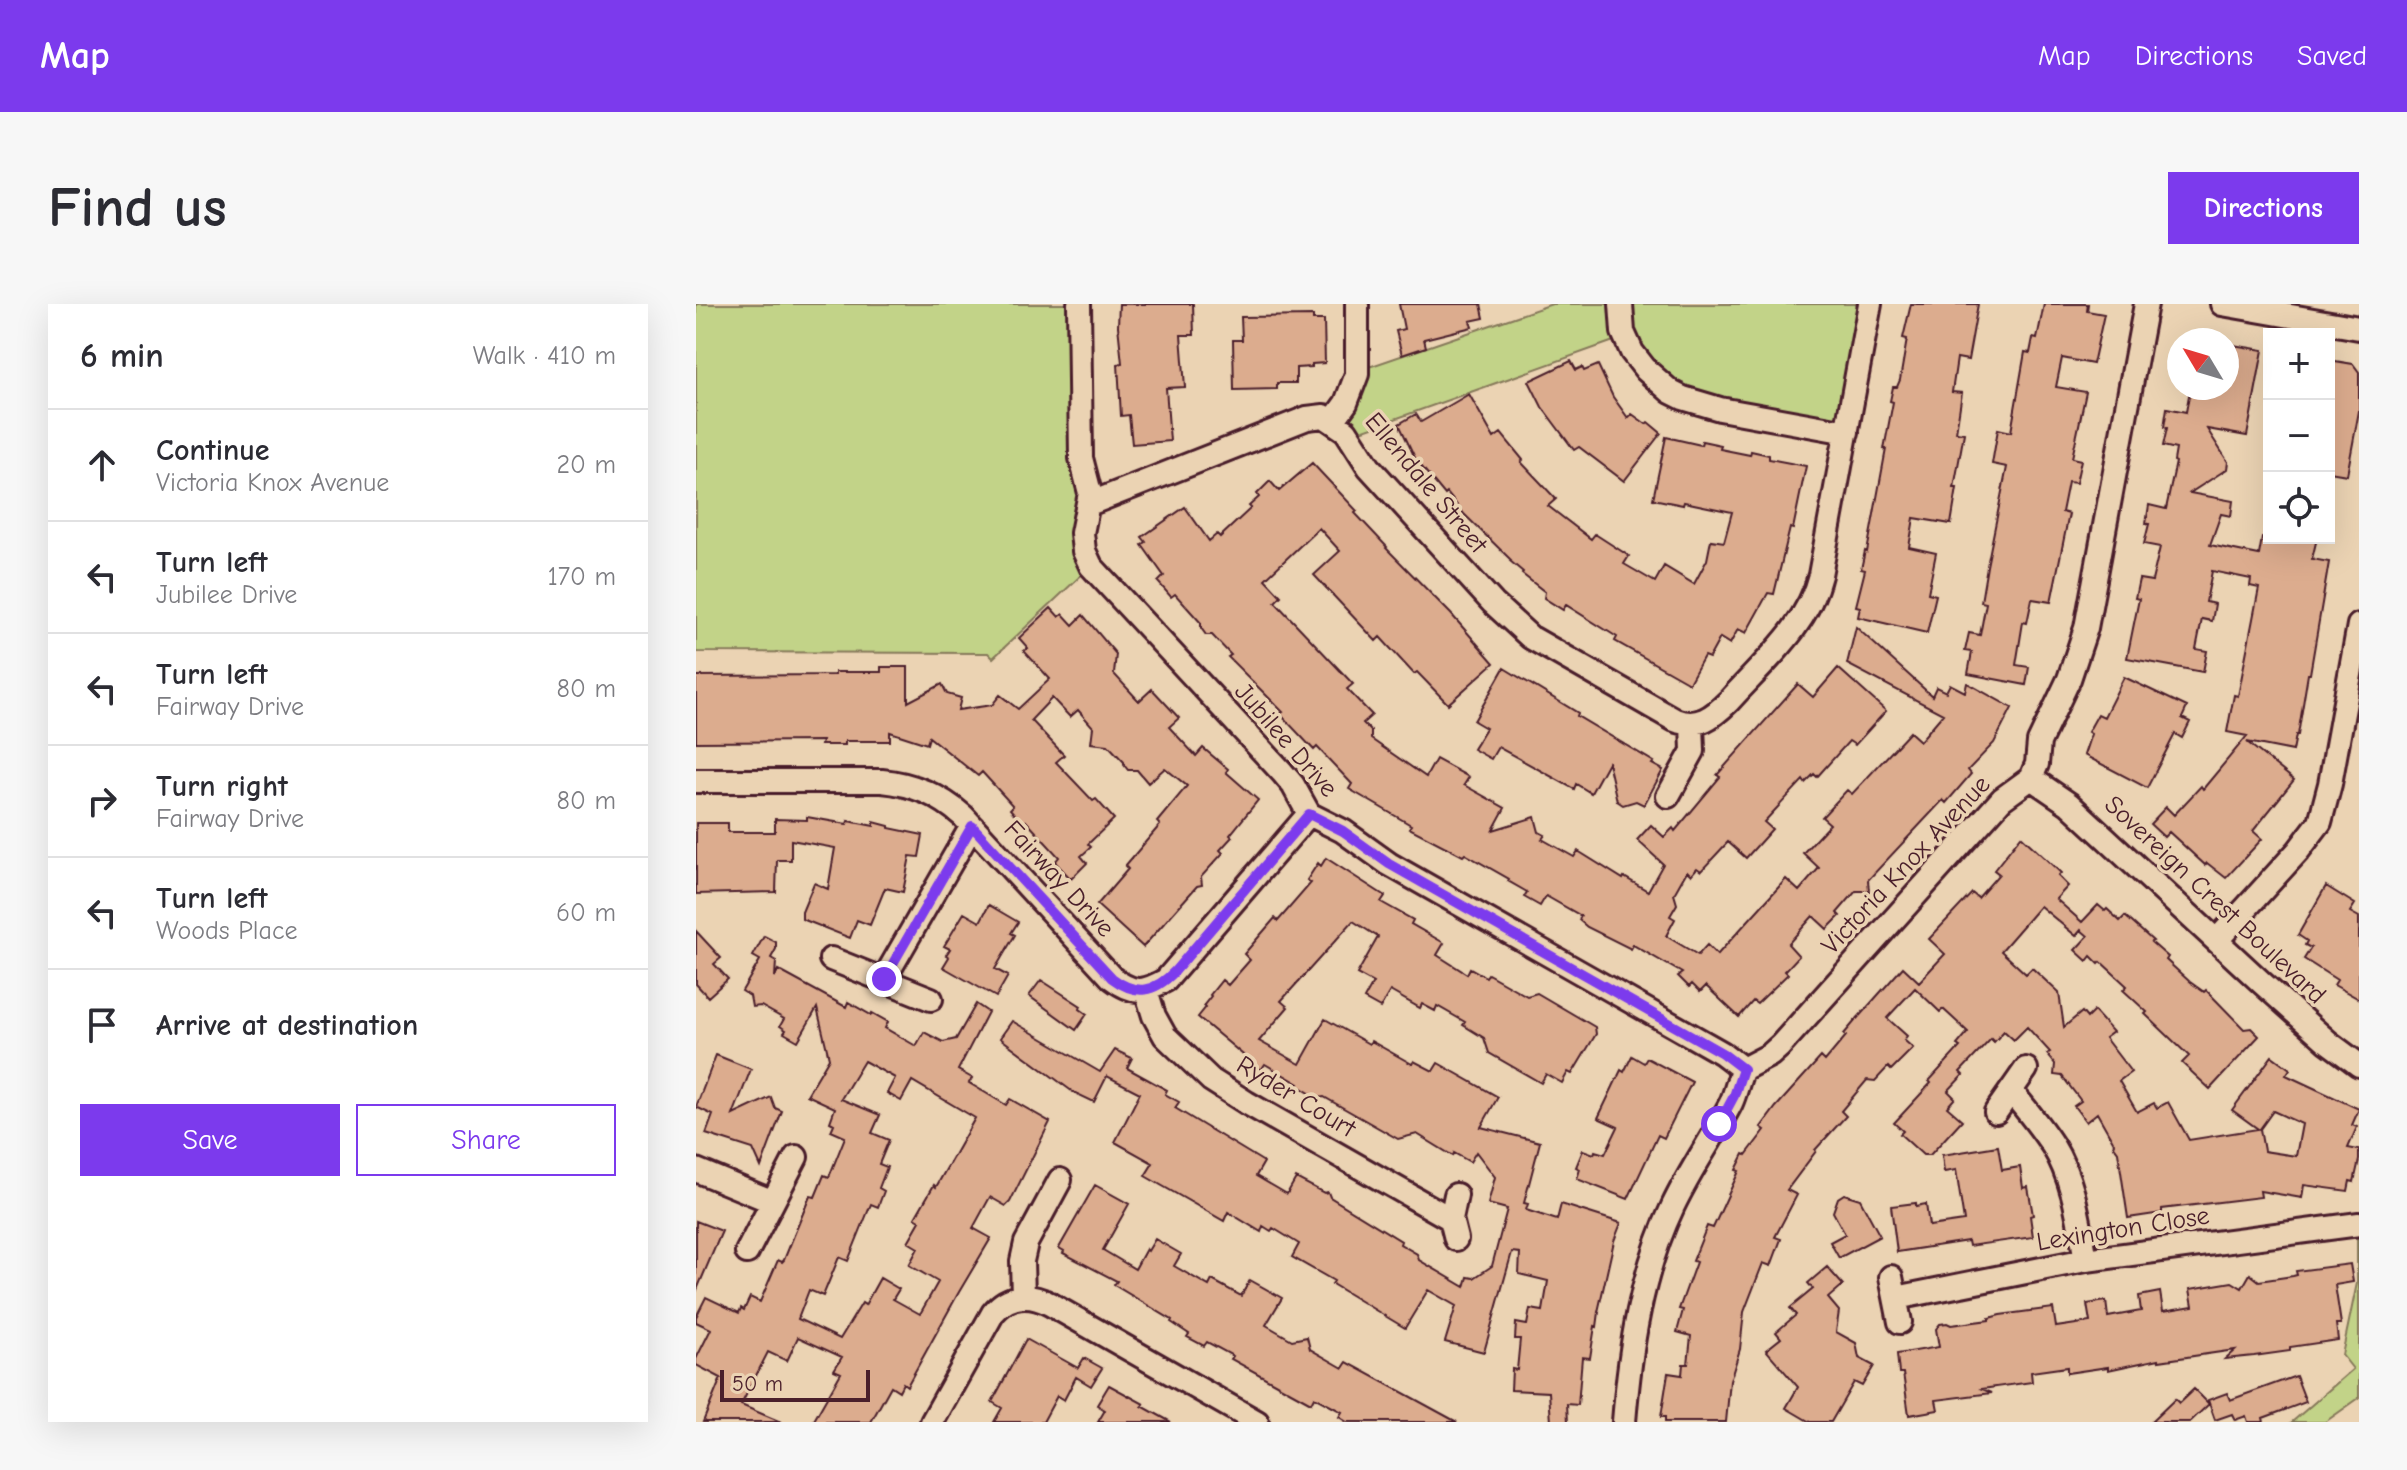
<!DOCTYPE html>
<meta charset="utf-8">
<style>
body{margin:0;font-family:"Comic Neue",sans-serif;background:#f7f7f7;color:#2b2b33}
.controls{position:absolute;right:24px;top:24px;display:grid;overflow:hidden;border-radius:0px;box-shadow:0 8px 32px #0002}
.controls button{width:72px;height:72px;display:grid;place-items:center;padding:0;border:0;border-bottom:2px solid #e1e1e2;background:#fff;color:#2b2b33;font:40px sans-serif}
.compass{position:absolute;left:1471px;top:24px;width:72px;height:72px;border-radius:50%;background:#fff;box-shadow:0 8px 32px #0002;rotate:308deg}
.scale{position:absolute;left:24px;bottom:20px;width:150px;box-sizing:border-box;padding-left:8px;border:4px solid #4a1f2b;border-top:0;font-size:22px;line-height:28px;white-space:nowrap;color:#4a1f2b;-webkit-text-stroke:6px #ebd3b3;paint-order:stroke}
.stop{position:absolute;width:24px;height:24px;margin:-18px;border:6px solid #7c3aed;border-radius:50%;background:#fff}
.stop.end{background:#7c3aed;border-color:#fff;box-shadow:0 2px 8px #0008}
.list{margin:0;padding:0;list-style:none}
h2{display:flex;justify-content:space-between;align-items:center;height:104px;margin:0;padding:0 32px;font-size:34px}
h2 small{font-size:26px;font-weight:400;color:#7c7c81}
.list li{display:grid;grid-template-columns:52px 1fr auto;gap:24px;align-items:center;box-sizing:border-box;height:112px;padding:0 32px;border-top:2px solid #e1e1e2}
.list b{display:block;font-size:30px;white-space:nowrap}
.list p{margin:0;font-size:26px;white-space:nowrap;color:#7c7c81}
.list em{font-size:26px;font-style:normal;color:#7c7c81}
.actions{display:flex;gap:16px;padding:24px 32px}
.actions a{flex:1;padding:18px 0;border:2px solid #7c3aed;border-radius:0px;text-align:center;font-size:28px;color:#7c3aed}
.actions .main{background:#7c3aed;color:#fff}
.icon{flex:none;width:44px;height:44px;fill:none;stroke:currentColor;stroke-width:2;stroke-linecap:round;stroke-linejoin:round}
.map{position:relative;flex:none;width:1663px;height:1118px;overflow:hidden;border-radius:0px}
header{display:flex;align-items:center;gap:48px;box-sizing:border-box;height:112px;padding:0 40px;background:#7c3aed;color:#fff}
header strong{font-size:38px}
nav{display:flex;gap:44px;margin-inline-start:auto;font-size:28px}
.intro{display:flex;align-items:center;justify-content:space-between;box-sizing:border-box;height:192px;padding:0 48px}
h1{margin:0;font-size:56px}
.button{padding:20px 36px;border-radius:0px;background:#7c3aed;color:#fff;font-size:28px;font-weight:700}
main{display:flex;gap:48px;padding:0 48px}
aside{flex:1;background:#fff;border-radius:0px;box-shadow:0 8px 32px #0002}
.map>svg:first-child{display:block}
.green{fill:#c2d388;stroke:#86795a;stroke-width:2}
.building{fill:#dcac8e;stroke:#4a1f2b;stroke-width:2;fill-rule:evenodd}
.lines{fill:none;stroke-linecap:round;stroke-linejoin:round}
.minor-casing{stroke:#4a1f2b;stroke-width:28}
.minor{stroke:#ebd3b3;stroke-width:22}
.route{stroke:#7c3aed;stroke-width:10}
.labels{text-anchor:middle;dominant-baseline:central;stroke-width:7;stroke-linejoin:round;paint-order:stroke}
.street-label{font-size:26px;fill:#4a1f2b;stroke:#ebd3b3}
</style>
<header>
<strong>Map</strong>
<nav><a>Map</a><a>Directions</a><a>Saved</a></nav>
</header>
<div class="intro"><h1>Find us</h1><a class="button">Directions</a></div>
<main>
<aside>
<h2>6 min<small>Walk · 410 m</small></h2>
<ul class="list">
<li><svg class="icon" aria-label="ahead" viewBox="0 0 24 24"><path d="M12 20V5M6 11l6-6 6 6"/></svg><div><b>Continue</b><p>Victoria Knox Avenue</p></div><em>20 m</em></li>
<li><svg class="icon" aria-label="left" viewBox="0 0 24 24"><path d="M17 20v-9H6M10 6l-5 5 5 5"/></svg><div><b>Turn left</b><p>Jubilee Drive</p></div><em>170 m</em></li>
<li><svg class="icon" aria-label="left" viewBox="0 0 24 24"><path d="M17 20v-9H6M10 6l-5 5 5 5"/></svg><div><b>Turn left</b><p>Fairway Drive</p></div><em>80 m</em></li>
<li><svg class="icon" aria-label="right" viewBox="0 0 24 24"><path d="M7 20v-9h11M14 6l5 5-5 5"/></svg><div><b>Turn right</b><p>Fairway Drive</p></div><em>80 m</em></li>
<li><svg class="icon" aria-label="left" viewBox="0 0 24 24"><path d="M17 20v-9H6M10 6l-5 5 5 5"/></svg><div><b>Turn left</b><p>Woods Place</p></div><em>60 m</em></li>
<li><svg class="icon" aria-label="arrive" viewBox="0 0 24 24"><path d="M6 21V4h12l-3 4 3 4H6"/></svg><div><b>Arrive at destination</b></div></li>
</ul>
<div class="actions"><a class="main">Save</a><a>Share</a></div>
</aside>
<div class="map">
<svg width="1663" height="1118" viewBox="0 0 1663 1118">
<rect width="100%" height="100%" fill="#ebd3b3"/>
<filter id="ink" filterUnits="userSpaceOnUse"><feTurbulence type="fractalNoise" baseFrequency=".0125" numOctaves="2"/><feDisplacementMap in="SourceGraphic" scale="16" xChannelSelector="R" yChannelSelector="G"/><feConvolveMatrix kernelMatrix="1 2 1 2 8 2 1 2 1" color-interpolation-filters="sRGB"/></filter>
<g filter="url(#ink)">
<!-- green -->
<path class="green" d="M0,0h383l12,262 -98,92 -5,-5 -292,-1z
M856,0h318l-23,128 -164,-34 -58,-61 -275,98 -4,-32 11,-32z
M1661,920h2v174l-34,24h-33l61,-53 -11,-14 15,-72z"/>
<!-- building -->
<path class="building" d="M423,0h74l1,31h-13l4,52 -19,1 4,53 -38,3 -3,-29 -8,1 -3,-52 4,-1 -4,-37z
M703,0h82l3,14 -14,3 2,6 -48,12 2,8 -24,8 -6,-24 8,-2z
M1215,0h67l-10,56 -11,-2 -5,34 10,1 -6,39 8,1 -10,55h3l-6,36 -37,-6 -5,29 27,6 -8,40 8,2 -9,38 -69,-16 2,-10 -4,-1 9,-36 -4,-1 4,-18 2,1 19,-103h-2l9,-47 -3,-1 3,-14h4l3,-7 7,-41 -4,-1z
M1348,0h44l-1,7 17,3 -11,50 -31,-6 -6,29 30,5 -14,66 9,2 -5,23 -8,-1 -6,30 7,2 -18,88 -19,-3 -5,24 -4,-1 -7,43 13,2 -3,18 -58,-11 4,-22 -7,-1 4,-18 11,2 6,-32 -5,-1 6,-36 20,-99 -15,-3 6,-35 13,3 14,-80 5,1 3,-15 4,1z
M617,12v4h11l1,43 -13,1v3l-16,1v15h-19v6l-43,1 -1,-50h9l-1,-23z
M1531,40l36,6 -16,86 -40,-7 21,33 -1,7 -37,24 43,8 -2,15 -10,-2 -11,31 49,10 3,-17h55l-5,21 17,3 -19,112h-2l-10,61h-2l-3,16 -46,-9 47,38 -41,51 9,8 -36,39 -19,-15 -2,2 -36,-33 -5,5 -14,-13 16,-17 8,8 27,-29 2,3 44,-53 -20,-4 7,-37 4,1 21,-108 -9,-2 1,-7 -39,-8 -6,31 9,2 -3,17 -10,-2 -6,30 11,2 -4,21 -76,-14 12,-59 -4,-1 4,-19 13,2 8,-34 -16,-3 5,-20h-3l3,-19 17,4 10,-47 -2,-1 2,-12 -13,-3 4,-18 -3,-1 3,-19 19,4 4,-22 22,4 9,-6h6z
M1633,56l24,4 6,8v39l-12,64 -18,-3z
M875,57l5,9 6,-3 2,4 14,-6 15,32 15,21 4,-4 14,10 2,-2 13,11 -37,48 -45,-34 -5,3 -32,-43 -13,-26z
M773,90l25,44 7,-5 22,27 -2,2 35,37 -8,7 43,33 4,-5 34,22 -5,8 31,18 9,-16 30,18 13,-24 4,-20 13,2 8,-30 -48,-10 -1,3 -30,-6 13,-62 35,8 1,-4 19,4 -1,4 30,6 1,-4 18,4v4l37,7 -13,63 -3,-1 -16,66 -6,-1 -22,40 -8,-4 -8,15 -10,-6 -11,20 -5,-2 -15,27 -74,-42 2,-4 -51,-32 -3,5 -19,-12 1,-6 -23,-18 1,-2 -13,-11 1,-1 -47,-46 -17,-21 -2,2 -29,-35 -17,-36 17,-10 5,8z
M616,159l45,48 -2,2 32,34 -1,1 65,66 43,49 -46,41 -31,-32 -3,2 -34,-37 -4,4 -62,-66 26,-24 -21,-23 -54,51 16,17 -6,6 78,82 -6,5 25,26 -9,8 8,8v8l55,38 10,-18 33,18 -5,8 41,23 -12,22 42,-13 4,15 6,3 -3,4 32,18 4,-6 45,28 1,-2 24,14 15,-27 -26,-24 14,-15 13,12 9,-9 2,3 45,-54 -3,-2 81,-91 15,13 25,-29 48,43 -31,34 -6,-4 -32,36 -3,-3 -9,9 -2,-3 -39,42 8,7 -26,29 -18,-16 -27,29 -4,-3 -6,7 -4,-4 -13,23 3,10 -7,12 5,3 -9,17 32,19 9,-10 10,10 69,-76 13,12 20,-23 -16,-15 27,-29 -8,-7 25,-27 5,4 58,-62 10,9 23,-27 -96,-50 9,-37 76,69 4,-9 10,5 4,-8 15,8 2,-9 45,25 -18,35 -26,27 3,4 -25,29 -3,-3 -75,80 1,11h-13l-19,22 3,3 -13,13 -14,-13 -25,28 11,12 -14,15 3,3 -31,30 -4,-3 -14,16 -33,-31 -6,6 -8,-8 -3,3 -11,-11 4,-3 -49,-28 -2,4 -44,-22 -8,-7 2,-4 -35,-20 -6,10 -16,-9 3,-5 -19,-11 1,-2 -44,-25 -2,2 -54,-28 2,-3 -62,-36 3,-5 -35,-37 -3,3 -34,-36 3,-2 -55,-55 3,-2 -19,-20h-6l-5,-7v-5l-26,-29 -4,3 -13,-15 6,-6 -22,-31 4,-3 -4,-5 43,-30 24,34 8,-7 3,3 31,-29 -2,-2 10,-9 -2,-3 13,-13 9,10z
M355,304l8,9 4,-3 10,11 10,-10 33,39 -2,20 25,27 13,-12 27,29 -10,9 27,29 7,-8 25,21 -2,3 32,28 -28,35 2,2 -12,13 3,3 -22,24 1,8 -5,1 -54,61 -46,-42 31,-36 -3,-3 35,-41 -3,-3 30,-36 -22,-18 -17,15 -11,-13h-9l-4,-5v-3l-16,-17 -17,-2 2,-16 -15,-17 -8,7 -18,-19 -21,22 33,35 -8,7 37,39 3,-2 18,20 -26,25 3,3 -10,9 6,7 -16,16 -16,-17 4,-5 -33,-36 -3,3 -13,-15 3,-3 -31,-34 -4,4 -49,-39 -2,7 -37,-12v9h-45v4h-24l1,-4 -126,1v-66l139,-1v-3h46v-5h27v35l34,-18 5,10 14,4 -3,12 34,-5 8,-10 18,14 32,-30 -26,-28 4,-3 -9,-10z
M808,364l74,45 -1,3 77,46 -2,2 11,6 -19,35 -8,-4 -13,4 -6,-4 -9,-39 -17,31 -15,-9 -2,5 -76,-42 -7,12 -18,-10 13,-21 -12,-7z
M1428,373l63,30 -5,11 8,4 -8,16 -7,-4 -28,54 -63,-33 7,-21 -3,-2 10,-18 6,3z
M111,513l40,7 1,-3 26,5v-4l15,4v2l34,7 -4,22 -9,-1 -7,36 -18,-4 -15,37 -13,-5 -7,18 -48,-19v-7l12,-29 14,6 7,-41 -44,-8v20h-14l-1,32 -80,2v-71h32v9h47v-13l32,1z
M1325,532l40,37 -3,3 10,10 -12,13 26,23 16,-17 7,6 2,-2 13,12 5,-5 28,25 -2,1 17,15 -2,3 24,22 14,10 2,-2 38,39 7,-1 8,8 -49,53 -28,-26 7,-7 -44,-42 2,-2 -24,-22 4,-4 -26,-24 -2,2 -8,-8 -4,5 -12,-11 13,-14 -7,-6 -5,6 -36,-30 -39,45 25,23 6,-6 27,25 5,34 18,-15 5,6 7,-7 19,21 -8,6 26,34 -12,9 18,31 17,-9 3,5 11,-6 21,38 69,-11 -26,-19 40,-54 18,13 -4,6 73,34 -7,16 5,2 -9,21 11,2v10l-5,22 -4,-1 -2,10 -44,-6 -2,13 -42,-7 1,6 -99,12v4l-34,5 -10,-66 -5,-7 1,-2 -17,-30 -11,9 -12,-16 7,-5 -19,-25 -8,-1 1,-11 -8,-10 3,-2 -23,-25 -13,13 -10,-9 -10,11 -3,-3 -31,33 3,3 -15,16 7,7 -8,9 15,13 -32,35h-7l-23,-21 3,-3 -9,-8 37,-40 -2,-2 31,-34 -3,-2 11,-13 -25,-23 -3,3 -25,-24 -28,30 20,18 -3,4 9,8 -22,22 -3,-3 -13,14 -8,-1 -26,31 5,5 -31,34 1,1 -29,39 10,5 -22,42 6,2 -10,27 -8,-3 -19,49 -4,37 -10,32 -4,41h-61v-5h-4l7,-44 14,2 1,-11h5l3,-28 -14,-4 6,-22 -4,-1 17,-47 -3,-1 14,-35 6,2 26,-57 -3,-1 8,-16 2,1 19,-25 -4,-3 15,-20 45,-50 4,4 21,-25 -2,-2 11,-13 48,-54 16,15 26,-28 -16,-15 43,-46 6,5 21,-24 -5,-4zM1577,807l29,13 -6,32 -32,-5 -4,-22z
M630,554l59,38 -4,6 32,18 -2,4 33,19 -7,12 30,19 3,-6 16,9 2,-3 39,22 10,-3 58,34 1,7 -24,40 -4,-2 -6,11 -16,-9 -5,9 -52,-30 -5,-15 -21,-13 2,-3 -28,-16 -2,5 -13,-7 -2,4 -30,-17 -10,17 -16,-9 9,-16 -16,-9 21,-37 -25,-16 -72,80 7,6 -29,34 41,23 25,-45 44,25 2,-3 41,23 2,-3 19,10 5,-8 60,34 -17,30 59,15 -16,61 4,1 -2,6 31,10 4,-16 60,19 -7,18 -16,71h1l-2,15 -2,-1 -5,32 -8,-1 -4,48 -11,-1 1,18h-17l-2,-30 -38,-2 1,-21 5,1 3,-31h-5l1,-16 11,2 3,-16 13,2 5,-30 -29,-7 1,-21 -8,-1 -28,100 -39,-10 11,-36 -28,-16 -23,38 -73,-44 2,-3 -42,-24 7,-13 -26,-16 -2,3 -8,-5 -2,6 -33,-20 -4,9 -79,-45 8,-13 -38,-21 25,-49 -33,-17 -13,26 -21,-10 -73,-54 12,-17 88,51 15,-22 17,8 -5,10 40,22 -2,4 14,8 -4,6 89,54 -8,14 31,18 9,-16 28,15 4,-1 2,5 71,44 -1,3 17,10 2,6 46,27 3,-10 6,1 18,-12 15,-57 -19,-5 7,-27 -19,-25 -6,10 -16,-9 -1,3 -36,-22 -19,5 -74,-42 -6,1 -20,-12 1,-2 -34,-20 -4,6 -63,-53 8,-10 -2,-2 7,-9 -1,-1 12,-15 6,5 22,-25 -6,-6 31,-36 3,3 33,-38 -4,-3 11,-17 3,3z
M1630,582l29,18 -5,8 9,5v82l-25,-14 3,-5 -33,-21 7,-11 -6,-3 2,-4 -9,-6z
M293,601l29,17 -7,11 4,2 -20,34 13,7 -12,21 -53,-30 6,-10 -3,-2 4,-6 -6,-3 20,-33 16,9z
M0,627l25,27 -7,6 14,15 -20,18 -12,-13z
M68,632l12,6v7l-5,9 5,3 -1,16 3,-7 68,37 2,-5 23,13 1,-2 16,9 -3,6 31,18 8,-14 19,10 13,-3 20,-35 12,8 -30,58 14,8 -3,5 37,22 4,-6 40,23 -40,80 -4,4 -16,-9 -17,31 18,10 -32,54 -52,94 -4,-3 -4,8 -8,-5 -20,36h-58l28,-49 -7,-3 8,-13 -44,-20 -11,24 -19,-9 -27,53 40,17h-78l18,-44 -25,-13v-6l15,-30 -15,-7v-5l10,-20 33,16 2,-5 3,2 6,-13 10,5 18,-42 4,2 2,-2 26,-64 5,1 9,-22 5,2 16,-40 -14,-6 3,-7 -4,-2 5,-14 -28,-13 22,-37 -12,-50 -19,33 -14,-8 2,-3 -6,-4 4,-7 -23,-13 -9,1 -2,-11 -8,-5 18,-31 -7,-4zM168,757l31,17 -8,15 14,8 11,-20 63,37 -39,69 -2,-2 -19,33 5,3 -12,21 10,6 -9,17 29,17 -18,32 -27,-15 6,-10 -19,-11 -15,27 -3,-2 -22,36 -42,-20 11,-29 14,6 16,-39 9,4 23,-57 7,3 6,-16 -5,-3 8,-21 -8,-3 10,-24 -17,-7 8,-18 -39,-16z
M345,676l40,26 -1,3 7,5 -11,16 -47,-34z
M20,751l35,14 -18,46 38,-18 4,11 7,3 -21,56 -8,-18 -47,-15 7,-19 -17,-8z
M936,752l12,7 3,-5 45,24 -28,56 -6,-3 -30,64 -51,-20 3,-10 -4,-2 7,-17 11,4 1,-3 10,3 13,-27 -20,-9 23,-48 3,2z
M1302,842l4,24 18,-3 3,21 5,-1 5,28 -3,1 3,21 -64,9 -1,-5 -71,11 -6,-46 25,-3v3l10,-2 3,22 35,-5 -8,-51 -12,2 -2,-17z
M399,881l34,19 -26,46 32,19 11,-20 2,2 7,-12 26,15 -7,12 35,20 3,-6 29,16 9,-16 32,18 -16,27 26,15 15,-3 3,12 33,19 4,-6 110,60h-110l-8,-5 3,-5 -28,-15 -3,6 -80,-44 2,-3 -26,-14 -3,4 -17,-9 2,-3 -18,-12 1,-2 -58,-35 3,-4 -54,-28 1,-2 -5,-3z
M1148,890l16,5 20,37 -41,22 -9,-16 15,-8 -12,-22 5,-14z
M0,917l26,10 -26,61z
M1654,960l3,18 -18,3 6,39h-5l2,16 -48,7v4l-36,5 -29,3 10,-9 -76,11v-2l-51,11v-3l-41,6v-6l-36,5 1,10 -50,7 10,4 -56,7 2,10 -29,5 -6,-42h-4l-2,-19 42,-7 -3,-18 4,-5 7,-1 4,2 38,-5v-2l11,-3 53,-7 3,19 34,-5 -3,-18 19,-3 2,16 33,-6 -2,-15 21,-4 3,19 30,-5 -3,-17 42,-7 10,6 8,-14 9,7 34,-5 4,-1 -1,-4z
M1131,963l16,18 -15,13 11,13 -3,21 20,11 3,15 15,8 -12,20 -8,-4 -23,40h-21l-24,-14 12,-21 -32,-37 15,-12 -5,-6 20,-17 -6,-7 23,-19 -5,-6z
M330,1035l52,29 6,-10 18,10 -11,18 -15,-9 -12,23 -7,-4 -14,26h-49l8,-14 -10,-6z
M1600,1072l10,26 -43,16 1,4h-16l-2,-6 -11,4 -3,-6 -17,6 -7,-20 19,-7 3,7z
M413,1081l35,19 -2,2 29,16h-73l7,-12 -8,-5z
M1498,1085l15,15 -19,18h-39l24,-23 4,4z"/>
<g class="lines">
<!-- minor casing -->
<g class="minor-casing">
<path id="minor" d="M383,0l2,154 9,35 -8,40 2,18 7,15 191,206 11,13 16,29 34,17 46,33 333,189 21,16
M925,0l2,28 9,20 14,18 25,22 12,6 37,11 127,23
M1526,0l137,24
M637,117l13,-18 11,-29v-70
M393,200l218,-86 17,-2 22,15 23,36 124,136 37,34 145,83c23,9 38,-3 54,-19 34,-38 79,-75 91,-126l50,-271
M1335,474l38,26 192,178 67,60 31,23
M0,477h186c32,3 57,14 81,35l149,162c21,16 31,15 54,2l143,-166
M972,492l25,-45 -1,-27
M1521,636l81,-89 22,-29 10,-38 29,-159
M135,655l100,40
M188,675l88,-153
M450,686l8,26 11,20 46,44 36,23 204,116
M1315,787c15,18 30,36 42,55 21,34 26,76 33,114
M1300,808l30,-43
M0,866l75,31
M760,891l-5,24 5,20
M51,948l49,-95
M1195,973l9,45
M327,992l-1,-35 4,-18 34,-63
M1200,994l190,-38 273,-36
M236,1118l61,-109c16,-19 36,-20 57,-9l207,118
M928,1118c6,-74 17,-149 49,-216 17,-36 40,-68 58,-103 5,-11 7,-23 12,-34l27,-14 10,-9 222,-247 29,-21 6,-14 2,-22 30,-63 17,-51 60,-324"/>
</g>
<!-- minor -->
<use href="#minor" class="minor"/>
</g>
</g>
<g class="lines" filter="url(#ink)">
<!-- route -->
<path class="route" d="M188,675l88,-153 140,152c24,18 42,15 63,-7l134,-157 34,17 46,33 333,189 21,16 -9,27 -15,28"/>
</g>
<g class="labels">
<!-- street labels -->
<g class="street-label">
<text transform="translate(730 179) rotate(50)">Ellendale Street</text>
<text transform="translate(590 436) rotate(49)">Jubilee Drive</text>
<text transform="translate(1210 561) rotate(-47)">Victoria Knox Avenue</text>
<text transform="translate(363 575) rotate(47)">Fairway Drive</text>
<text transform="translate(1519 596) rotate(43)">Sovereign Crest Boulevard</text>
<text transform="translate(600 793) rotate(31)">Ryder Court</text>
<text transform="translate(1427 925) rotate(-9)">Lexington Close</text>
</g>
</g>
</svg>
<div class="controls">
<button>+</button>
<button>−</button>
<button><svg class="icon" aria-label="locate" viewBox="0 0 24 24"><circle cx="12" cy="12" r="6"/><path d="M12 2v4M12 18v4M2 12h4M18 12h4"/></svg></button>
</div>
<svg class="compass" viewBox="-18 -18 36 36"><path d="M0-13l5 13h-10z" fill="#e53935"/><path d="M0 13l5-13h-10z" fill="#7c7c81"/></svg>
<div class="scale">50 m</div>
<div class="stop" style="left:1023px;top:820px"></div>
<div class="stop end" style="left:188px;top:675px"></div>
</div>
</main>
